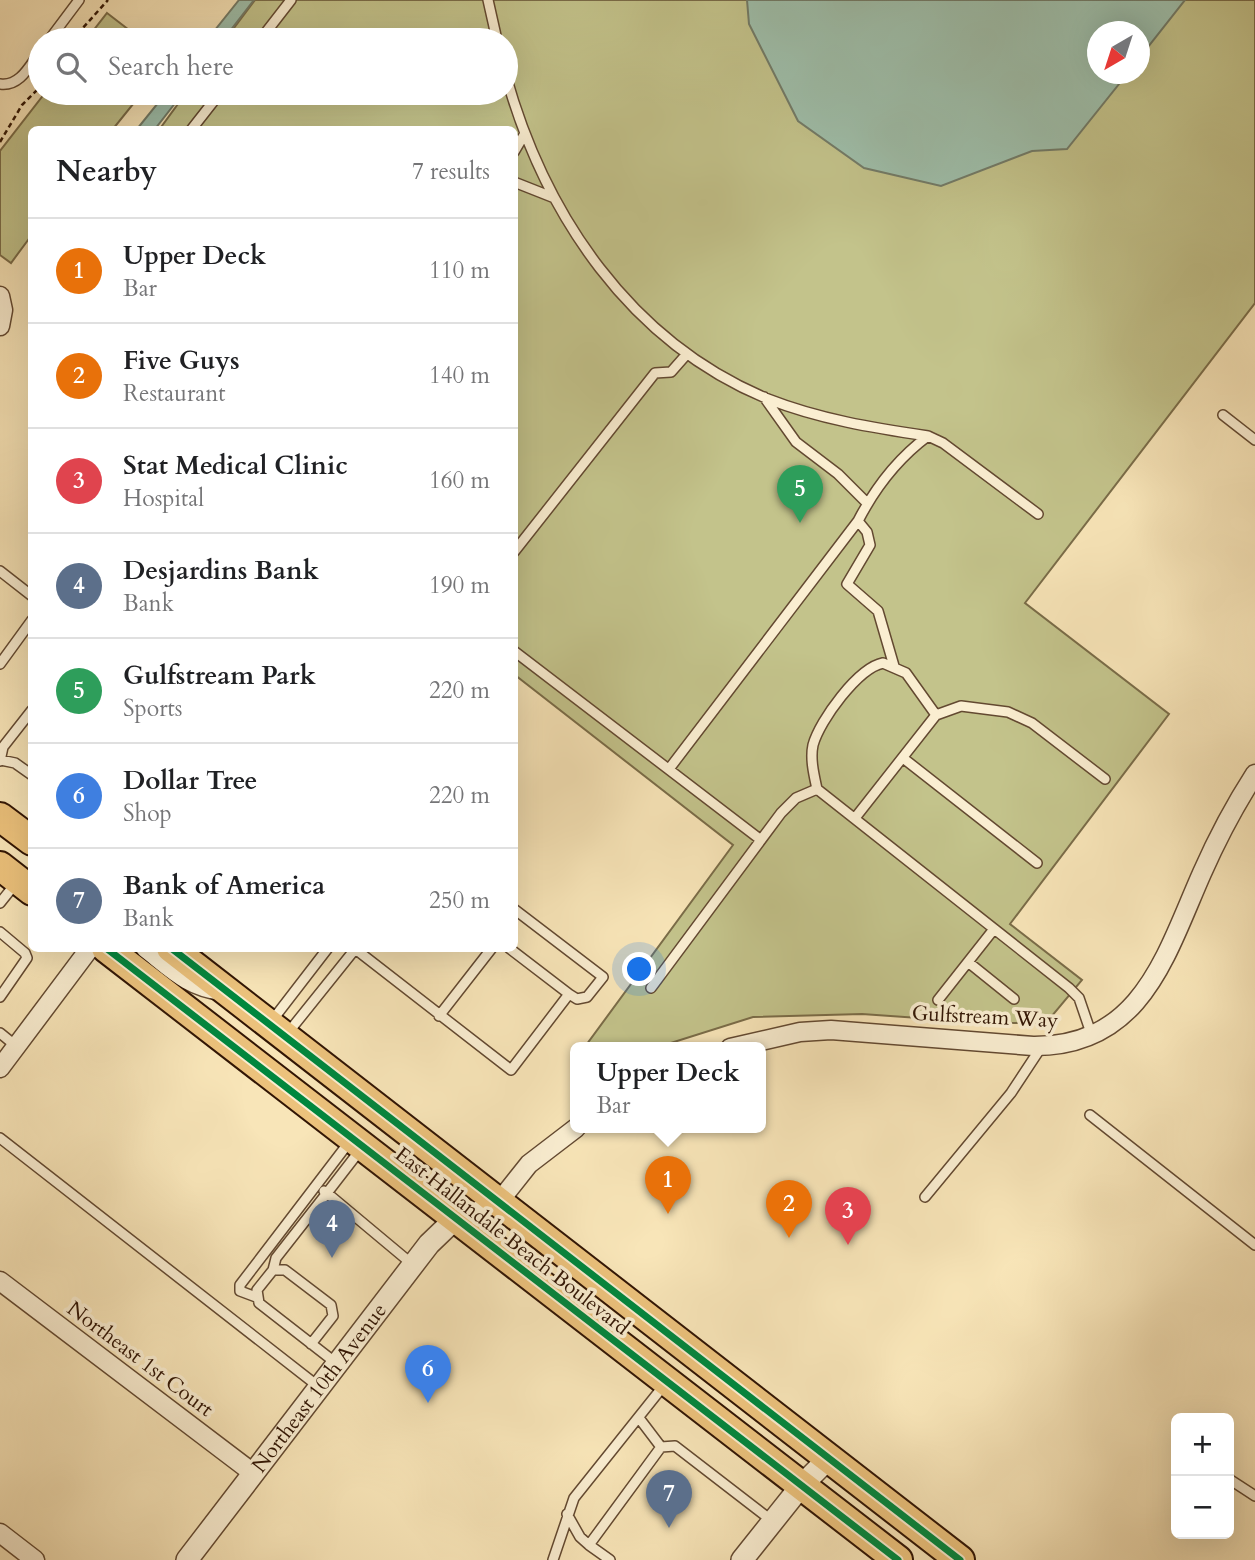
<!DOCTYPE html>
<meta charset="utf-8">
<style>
body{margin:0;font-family:Cardo,serif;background:#f6f6f6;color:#202124}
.controls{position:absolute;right:21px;bottom:21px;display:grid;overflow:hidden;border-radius:10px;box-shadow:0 7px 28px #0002}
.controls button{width:63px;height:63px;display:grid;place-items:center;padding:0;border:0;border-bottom:2px solid #e0e0e0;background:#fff;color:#202124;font:35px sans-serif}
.compass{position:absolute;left:1087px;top:21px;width:63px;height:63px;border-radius:50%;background:#fff;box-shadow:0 7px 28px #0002;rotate:219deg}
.you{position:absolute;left:640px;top:970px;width:24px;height:24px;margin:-18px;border:5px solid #fff;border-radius:50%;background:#1a73e8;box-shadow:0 0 0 10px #1a73e833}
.badge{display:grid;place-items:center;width:46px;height:46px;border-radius:50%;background:#2563eb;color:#fff;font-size:23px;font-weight:700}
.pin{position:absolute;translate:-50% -58px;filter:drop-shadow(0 2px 4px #0008)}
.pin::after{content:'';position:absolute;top:37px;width:24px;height:21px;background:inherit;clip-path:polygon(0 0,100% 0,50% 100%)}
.popup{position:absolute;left:570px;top:1042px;width:196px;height:91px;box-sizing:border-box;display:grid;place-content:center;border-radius:10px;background:#fff;filter:drop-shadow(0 2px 5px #0005);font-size:23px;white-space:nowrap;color:#757577}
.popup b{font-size:26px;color:#202124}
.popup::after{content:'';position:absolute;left:50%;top:100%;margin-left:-14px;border:14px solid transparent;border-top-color:#fff}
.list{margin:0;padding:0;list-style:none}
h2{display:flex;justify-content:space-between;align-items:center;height:91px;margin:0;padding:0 28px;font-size:30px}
h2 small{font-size:23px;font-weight:400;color:#757577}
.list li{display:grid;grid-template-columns:46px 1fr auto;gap:21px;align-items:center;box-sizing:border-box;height:105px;padding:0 28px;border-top:2px solid #e0e0e0}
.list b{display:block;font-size:26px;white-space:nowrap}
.list p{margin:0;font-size:23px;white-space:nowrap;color:#757577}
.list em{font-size:23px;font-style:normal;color:#757577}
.icon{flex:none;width:38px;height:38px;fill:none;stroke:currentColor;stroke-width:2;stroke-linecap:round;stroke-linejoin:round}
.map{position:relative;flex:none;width:1255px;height:1560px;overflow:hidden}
.search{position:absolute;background:#fff;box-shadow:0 7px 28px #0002;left:28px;top:28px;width:490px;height:77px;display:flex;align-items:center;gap:18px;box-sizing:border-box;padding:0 24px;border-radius:38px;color:#757577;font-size:26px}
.panel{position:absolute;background:#fff;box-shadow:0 7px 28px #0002;left:28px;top:126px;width:490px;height:826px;border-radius:10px}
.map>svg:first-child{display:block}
.green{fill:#c3c38b;stroke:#7a6c48;stroke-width:2;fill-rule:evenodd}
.water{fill:#9ebfab;stroke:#727b68;stroke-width:2}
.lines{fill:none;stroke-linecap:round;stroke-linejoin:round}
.service-casing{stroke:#634931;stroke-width:12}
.minor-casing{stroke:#634931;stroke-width:21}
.tertiary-casing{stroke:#634931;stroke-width:24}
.primary-casing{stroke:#311504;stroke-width:32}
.path{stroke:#311504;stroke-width:2.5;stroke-dasharray:5 3.5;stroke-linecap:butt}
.service{stroke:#faeed1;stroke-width:9}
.minor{stroke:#faeed1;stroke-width:18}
.tertiary{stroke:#faeed1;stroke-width:21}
.primary{stroke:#ecc27c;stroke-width:28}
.cycleway-casing{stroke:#faeed1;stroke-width:11}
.cycleway{stroke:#00873e;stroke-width:7}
.labels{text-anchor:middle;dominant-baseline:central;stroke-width:7;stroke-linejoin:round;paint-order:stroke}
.street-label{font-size:21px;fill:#311504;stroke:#faeed1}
</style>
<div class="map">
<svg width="1255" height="1560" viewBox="0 0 1255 1560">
<rect width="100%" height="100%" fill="#f8e5b8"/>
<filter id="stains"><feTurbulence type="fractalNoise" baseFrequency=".00286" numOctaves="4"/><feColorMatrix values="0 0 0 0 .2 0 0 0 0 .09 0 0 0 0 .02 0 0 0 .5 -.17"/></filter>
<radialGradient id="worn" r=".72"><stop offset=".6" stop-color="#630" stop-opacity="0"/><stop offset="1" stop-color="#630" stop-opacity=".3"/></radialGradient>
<!-- green -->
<path class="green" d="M255,0h1000v303l-230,300 144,111 -159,210 72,56 -36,43h-56l-128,-9 -109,3 -98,31h-71l149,-203 -218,-170 -1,-545h-355l27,-37h320v-53h-281zM1098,32h42v42h-42z
M107,13l35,27h-56z
M45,93h97l-29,36 -81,1 -1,106 -20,27 -11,-8v-104z"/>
<!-- water -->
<path class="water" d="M239,0h15l-31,40h-16z
M747,0h438l-45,57v-25h-42v42h29l-60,75 -35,2 -91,35 -77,-18 -66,-47 -49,-97z
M166,93h17l-28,36h-18z"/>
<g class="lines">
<!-- service casing -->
<g class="service-casing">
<path id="service" d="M488,0l9,40
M49,40l30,-40
M260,40l31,-40
M506,76c39,139 124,266 262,323 51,20 105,29 160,37
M0,84c20,3 30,-19 40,-32
M191,130l29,-37
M514,152l10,-17
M514,182l38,15
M764,397l32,45 42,32 29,29
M1223,415l32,25
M858,521l9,11 3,13 -23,39 31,27 16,55
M514,552l141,-179 16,-1 15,-17
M0,571l32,25
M514,651l247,189
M0,664l32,-44
M903,758l134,105
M1,760l14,3 17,12
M0,761l3,-14 29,-37
M669,769l189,-248c17,-33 39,-62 70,-85l15,7 95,71
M817,789l252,199 10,10 13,38
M855,818l81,-103 25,-9 47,6 24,11 73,56
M0,903l16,-20
M514,909l89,68 -16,20 -10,2 -8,-5
M0,932l25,21 2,5 -27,39
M354,948l157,122 58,-76 -60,-46
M968,962l46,37
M651,988l130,-175 15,-15 21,-9c-3,-14 -7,-30 -4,-44 7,-25 45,-77 70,-82l23,10 30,42
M938,1000l56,-71
M439,1016l53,-68
M271,1022l57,-74
M0,1033l16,13
M287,1034l69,-86
M1090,1115l165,130
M0,1138l319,249
M324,1191l3,2 34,-44
M925,1197l86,-104 31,-47
M273,1270l3,-12 51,-65 85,71
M256,1297l-16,-6v-6l110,-144
M311,1344l22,-28 -2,-11 -46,-35h-12l-16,20 2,13 77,60
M639,1418l22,29
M1229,1479l26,17
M567,1514l13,23 9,8
M553,1560l21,-62 91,-114
M610,1560l-21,-15 72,-98 14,-1 96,74"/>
</g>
<!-- minor casing -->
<g class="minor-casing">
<path id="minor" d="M0,296l3,14 -3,16
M145,948c27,21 43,39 77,43
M730,1048l70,-16 31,-2 202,16c109,1 133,-92 169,-173 15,-34 33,-68 53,-99
M0,1068l90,-120
M454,1220l44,-17 31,-39 47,-36
M0,1281l253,192
M0,1533l35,27"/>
</g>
<!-- tertiary casing -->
<g class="tertiary-casing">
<g id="tertiary">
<path id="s1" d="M187,1560l242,-316 25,-24"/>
<path d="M742,1560l59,-74 29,-29"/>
</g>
</g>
<!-- primary casing -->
<g class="primary-casing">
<path id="primary" d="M0,817l32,24
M0,866l32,25
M106,948l792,612
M171,948l789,612"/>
</g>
<!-- path -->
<path class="path" d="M72,40l36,-40
M0,142l22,-37 18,-18"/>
<!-- service -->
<use href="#service" class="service"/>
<!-- minor -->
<use href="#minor" class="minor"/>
<!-- tertiary -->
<use href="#tertiary" class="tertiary"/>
<!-- primary -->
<use href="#primary" class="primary"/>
<!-- cycleway casing -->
<g class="cycleway-casing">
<path id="cycleway" d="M106,948l792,612
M171,948l789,612"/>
</g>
<!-- cycleway -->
<use href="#cycleway" class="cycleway"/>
</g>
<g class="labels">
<!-- street labels -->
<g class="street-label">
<text transform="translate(985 1017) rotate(3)">Gulfstream Way</text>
<text transform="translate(512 1241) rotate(38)">East Hallandale Beach Boulevard</text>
<text transform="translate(140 1359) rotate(37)">Northeast 1st Court</text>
<text stroke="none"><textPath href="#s1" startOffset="217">Northeast 10th Avenue</textPath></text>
</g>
</g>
<rect width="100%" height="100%" filter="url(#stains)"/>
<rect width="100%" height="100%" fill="url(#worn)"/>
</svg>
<div class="controls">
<button>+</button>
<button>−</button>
</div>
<svg class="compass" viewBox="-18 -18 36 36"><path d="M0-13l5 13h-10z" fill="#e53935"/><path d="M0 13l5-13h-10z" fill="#757577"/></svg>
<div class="you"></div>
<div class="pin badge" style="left:668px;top:1214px;background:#e8710a">1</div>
<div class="popup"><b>Upper Deck</b>Bar</div>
<div class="pin badge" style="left:789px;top:1238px;background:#e8710a">2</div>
<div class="pin badge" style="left:848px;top:1245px;background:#e0444e">3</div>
<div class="pin badge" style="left:332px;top:1258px;background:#5c6f8a">4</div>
<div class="pin badge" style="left:800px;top:523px;background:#2e9e5b">5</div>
<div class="pin badge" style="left:428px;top:1403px;background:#3f7fe0">6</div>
<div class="pin badge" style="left:669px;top:1528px;background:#5c6f8a">7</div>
<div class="search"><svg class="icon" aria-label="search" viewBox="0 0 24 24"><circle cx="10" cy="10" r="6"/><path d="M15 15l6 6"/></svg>Search here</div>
<section class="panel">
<h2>Nearby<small>7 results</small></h2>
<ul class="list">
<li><span class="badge" style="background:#e8710a">1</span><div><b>Upper Deck</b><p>Bar</p></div><em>110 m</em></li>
<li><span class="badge" style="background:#e8710a">2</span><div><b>Five Guys</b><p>Restaurant</p></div><em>140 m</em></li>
<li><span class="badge" style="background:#e0444e">3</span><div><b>Stat Medical Clinic</b><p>Hospital</p></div><em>160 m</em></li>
<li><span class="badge" style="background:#5c6f8a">4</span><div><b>Desjardins Bank</b><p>Bank</p></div><em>190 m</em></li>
<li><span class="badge" style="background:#2e9e5b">5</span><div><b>Gulfstream Park</b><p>Sports</p></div><em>220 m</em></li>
<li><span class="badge" style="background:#3f7fe0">6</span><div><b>Dollar Tree</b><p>Shop</p></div><em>220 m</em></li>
<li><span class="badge" style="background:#5c6f8a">7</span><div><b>Bank of America</b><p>Bank</p></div><em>250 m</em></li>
</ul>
</section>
</div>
